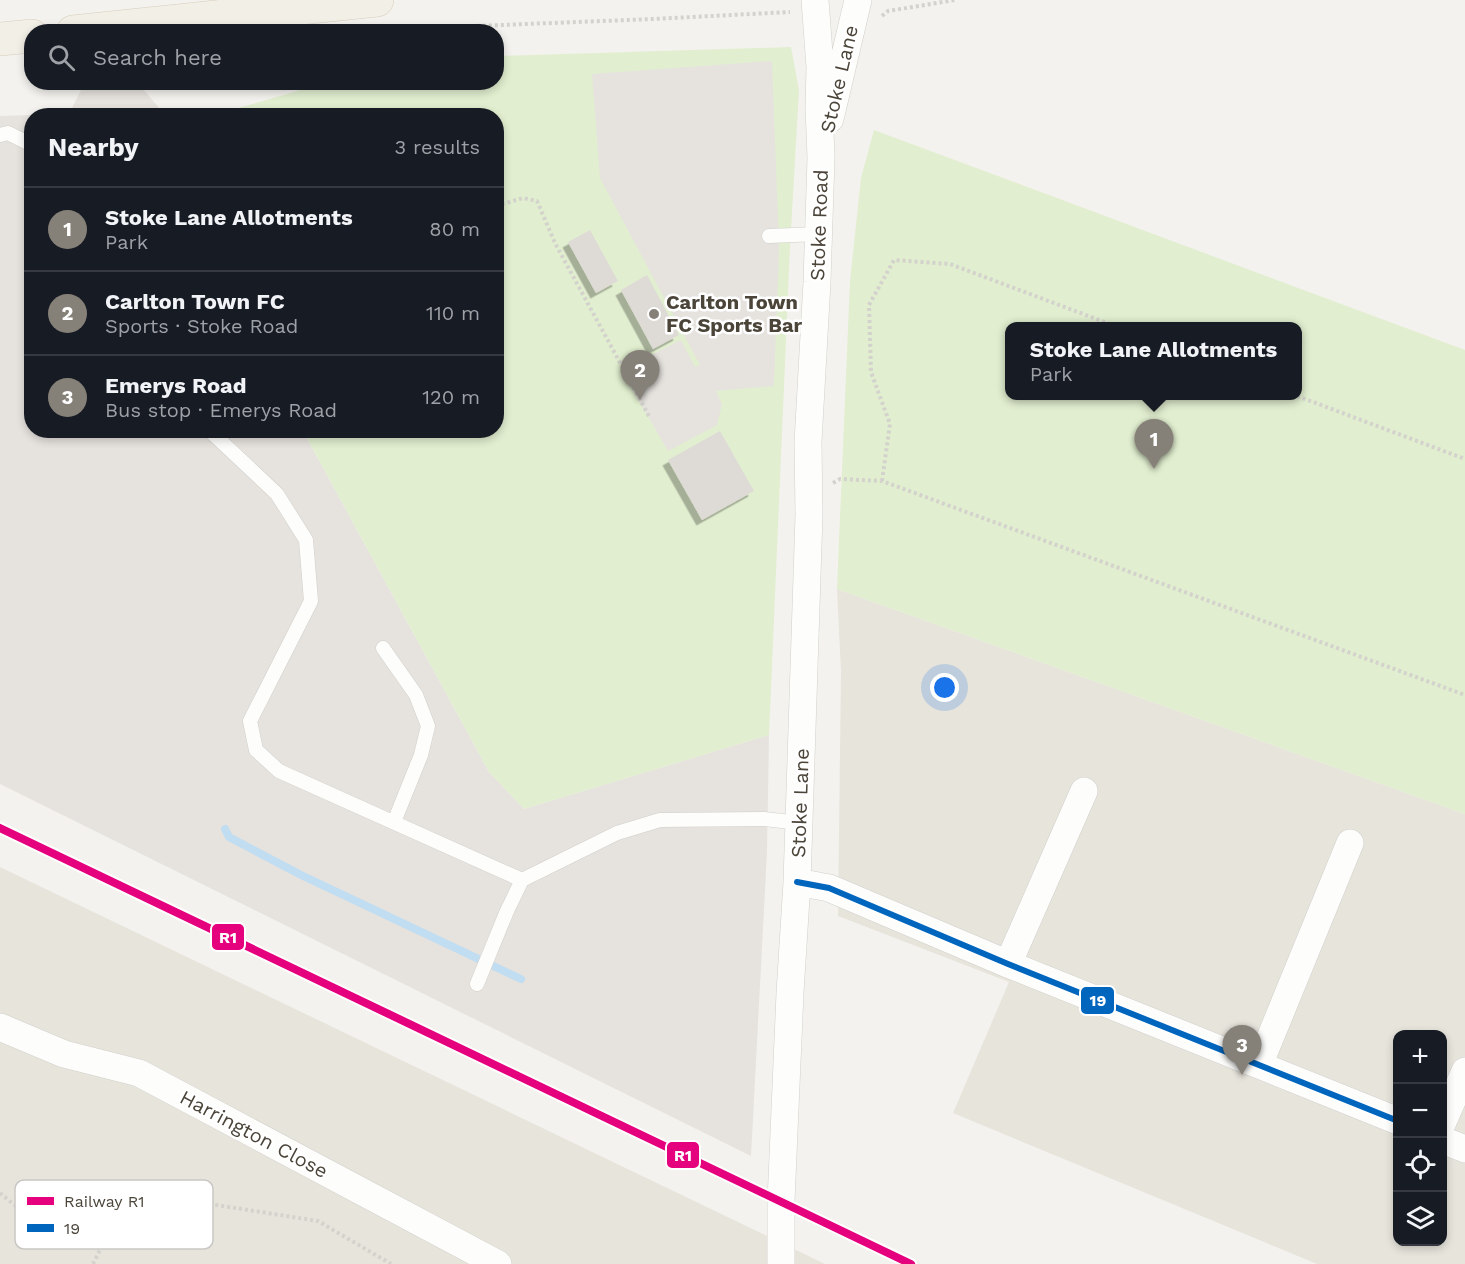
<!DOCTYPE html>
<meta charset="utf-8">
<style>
body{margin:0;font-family:"Work Sans",sans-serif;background:#242831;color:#f1f3f6}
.controls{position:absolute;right:18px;bottom:18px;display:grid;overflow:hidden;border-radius:12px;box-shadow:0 3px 9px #0003}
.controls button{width:54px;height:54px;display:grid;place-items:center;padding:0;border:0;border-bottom:2px solid #363941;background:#171b24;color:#f1f3f6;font:30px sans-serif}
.you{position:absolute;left:945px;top:688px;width:21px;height:21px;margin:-15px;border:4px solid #fff;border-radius:50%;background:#1a73e8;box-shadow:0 0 0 9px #1a73e833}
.badge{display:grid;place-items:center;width:39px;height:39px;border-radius:50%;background:#868178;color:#fff;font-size:20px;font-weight:700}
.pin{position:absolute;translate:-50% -50px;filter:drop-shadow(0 2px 3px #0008)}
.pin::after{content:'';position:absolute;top:32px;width:21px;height:18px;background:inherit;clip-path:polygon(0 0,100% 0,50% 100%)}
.popup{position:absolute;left:1005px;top:322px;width:297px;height:78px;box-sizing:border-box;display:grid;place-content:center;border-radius:12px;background:#171b24;filter:drop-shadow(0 2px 4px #0005);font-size:20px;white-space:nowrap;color:#9ea1a6}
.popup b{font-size:22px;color:#f1f3f6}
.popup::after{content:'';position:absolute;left:50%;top:100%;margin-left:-12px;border:12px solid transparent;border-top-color:#171b24}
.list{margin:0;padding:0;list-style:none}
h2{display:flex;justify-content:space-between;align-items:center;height:78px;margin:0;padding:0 24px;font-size:26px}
h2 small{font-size:20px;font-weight:400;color:#9ea1a6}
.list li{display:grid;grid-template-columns:39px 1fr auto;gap:18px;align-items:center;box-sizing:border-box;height:84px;padding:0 24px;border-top:2px solid #363941}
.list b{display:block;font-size:22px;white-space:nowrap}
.list p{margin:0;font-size:20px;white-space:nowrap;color:#9ea1a6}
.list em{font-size:20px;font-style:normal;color:#9ea1a6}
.icon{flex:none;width:33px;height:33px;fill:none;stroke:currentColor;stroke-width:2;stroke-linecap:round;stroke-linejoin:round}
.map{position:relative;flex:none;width:1465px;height:1264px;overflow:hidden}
.search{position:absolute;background:#171b24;box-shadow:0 3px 9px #0003;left:24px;top:24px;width:480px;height:66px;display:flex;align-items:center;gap:15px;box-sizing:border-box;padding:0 21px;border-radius:24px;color:#9ea1a6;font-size:22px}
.panel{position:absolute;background:#171b24;box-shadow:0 3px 9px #0003;left:24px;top:108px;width:480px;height:330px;border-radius:24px}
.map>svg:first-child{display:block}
.residential{fill:#e7e4dc;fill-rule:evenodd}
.industrial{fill:#e6e2de}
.green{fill:#e1eecf;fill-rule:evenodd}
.parking{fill:#e6e3df}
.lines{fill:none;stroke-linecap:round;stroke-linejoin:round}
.stream{stroke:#c0ddf1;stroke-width:8}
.building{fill:#dedbd6;filter:url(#shadow)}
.lane-casing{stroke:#d2d0cb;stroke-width:15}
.street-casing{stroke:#d2d0cb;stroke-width:28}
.primary-casing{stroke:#d6cebb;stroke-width:34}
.path{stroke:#d3d2cc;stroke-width:4;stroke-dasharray:3 3;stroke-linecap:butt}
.lane{stroke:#fdfdfc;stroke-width:14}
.street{stroke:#fdfdfc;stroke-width:27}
.primary{stroke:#f2efe6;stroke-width:33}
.bus-1-casing{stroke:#fff;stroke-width:10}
.bus-1{stroke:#0065bd;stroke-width:6}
.rail-1-casing{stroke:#fff;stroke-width:12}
.rail-1{stroke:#e5007d;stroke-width:8}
.poi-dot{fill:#868178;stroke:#fff;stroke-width:2}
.labels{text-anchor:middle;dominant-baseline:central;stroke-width:5;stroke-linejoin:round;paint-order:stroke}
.street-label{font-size:20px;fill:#4b4439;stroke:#fff}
.poi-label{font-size:20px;font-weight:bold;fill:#4b4439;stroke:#fff;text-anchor:start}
.key{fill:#fff;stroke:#c9c7c4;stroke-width:1.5}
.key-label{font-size:16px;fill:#4b4439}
.line-badge{stroke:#fff;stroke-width:2}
.badge-label{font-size:16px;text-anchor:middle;font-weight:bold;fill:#fff}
</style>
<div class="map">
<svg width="1465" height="1264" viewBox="0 0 1465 1264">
<defs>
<filter id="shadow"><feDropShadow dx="-5.5" dy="5.5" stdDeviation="0" flood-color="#0004"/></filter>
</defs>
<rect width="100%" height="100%" fill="#f4f2ee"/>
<!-- residential -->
<path class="residential" d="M837,589l628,225v450h-148l-364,-151 56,-131 -171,-66 3,-244zM1398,1034h44v208h-44z
M0,867l821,395 4,2h-825z"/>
<!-- industrial -->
<path class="industrial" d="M85,82l53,1 27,32 -133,1v314l271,1 186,341 35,37 245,-74 -2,117 -16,304 -751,-372v-668l69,-2z"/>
<!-- green -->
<path class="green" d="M791,47l8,43 -9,157 -21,488 -245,74 -35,-37 -186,-341 193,-1v-314h-285l114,-33 171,-1 1,-26z
M874,130l591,220v464l-628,-225 13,-308 11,-103zM1298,326v70h-288v-70z"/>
<!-- parking -->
<path class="parking" d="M772,61l7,186 -5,139 -58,5 6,13 -5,21 -49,26 -47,-81 60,-30 14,27 5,-2 -100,-187 -8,-104z"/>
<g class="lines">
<!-- stream -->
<path class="stream" d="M225,829l4,8 72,38 220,104"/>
</g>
<!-- building -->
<path class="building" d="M590,230l28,51 -22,12 -28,-51z
M647,275l32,60 -26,14 -32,-59z
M720,431l34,60 -52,29 -34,-60z"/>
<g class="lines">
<!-- lane casing -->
<g class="lane-casing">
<path id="lane" d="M0,135l8,-2 24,12
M769,236l50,-2
M209,430l68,64 29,46 5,61 -61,120 6,29 23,21 243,109
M383,648l33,47 12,31 -7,29 -27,67
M477,984l30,-73 15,-31 95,-47 43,-13 104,-1 36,4"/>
</g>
<!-- street casing -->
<g class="street-casing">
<path id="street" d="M830,119l28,-119
M797,882l32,6 179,76 390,157
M1008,964l76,-173
M0,1027l64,27 75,19 359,191
M1259,1065l91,-222
M1442,1124l23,-53
M1442,1140l23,9
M781,1264v-62l9,-209 7,-111 12,-367 -1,-73 9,-160 4,-124 -2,-51 1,-40 -5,-67"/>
</g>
<!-- primary casing -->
<g class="primary-casing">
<path id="primary" d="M73,32l304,-32
M0,39l32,-3"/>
</g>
<!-- path -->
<path class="path" d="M882,16l6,-5 67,-11
M381,31l45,-3 227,-9 137,-7
M496,206l27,-8 14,3 18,42 95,175
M1297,396l168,63
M882,481l8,-57 -19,-52 -2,-67 25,-45 56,4 165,62
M833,483l7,-4 42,2 583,214
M0,1193l18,15 102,1 58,-10 140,22 73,43
M93,1264l27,-55"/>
<!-- lane -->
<use href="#lane" class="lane"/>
<!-- street -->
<use href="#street" class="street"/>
<!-- primary -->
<use href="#primary" class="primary"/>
<!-- bus-1 casing -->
<g class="bus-1-casing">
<path id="bus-1" d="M797,882l32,6 179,76 390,157"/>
</g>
<!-- bus-1 -->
<use href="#bus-1" class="bus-1"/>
<!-- rail-1 casing -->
<g class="rail-1-casing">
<path id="rail-1" d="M0,828l911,436"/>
</g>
<!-- rail-1 -->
<use href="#rail-1" class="rail-1"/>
</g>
<!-- markers -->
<circle class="poi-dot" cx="654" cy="314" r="6"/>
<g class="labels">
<!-- street labels -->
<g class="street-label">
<text transform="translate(839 79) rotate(-77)">Stoke Lane</text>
<text transform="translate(819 225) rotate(-88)">Stoke Road</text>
<text transform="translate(800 803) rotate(-88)">Stoke Lane</text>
<text transform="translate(254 1134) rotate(28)">Harrington Close</text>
</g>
<!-- poi labels -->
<g class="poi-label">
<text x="666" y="302">Carlton Town<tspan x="666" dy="23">FC Sports Bar</tspan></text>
</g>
</g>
<!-- legend -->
<rect x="15" y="1180" width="198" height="69" rx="9" class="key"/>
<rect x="27" y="1197" width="27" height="8" fill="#e5007d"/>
<rect x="27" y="1224" width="27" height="8" fill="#0065bd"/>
<g class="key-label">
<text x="64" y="1207">Railway R1</text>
<text x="64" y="1234">19</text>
</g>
<g class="line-badge">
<rect x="211" y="923" width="34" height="28" rx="6" fill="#e5007d"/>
<rect x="1080" y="986" width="35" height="29" rx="6" fill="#0065bd"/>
<rect x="666" y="1141" width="34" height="28" rx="6" fill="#e5007d"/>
</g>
<g class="badge-label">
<text x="228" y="943">R1</text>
<text x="1098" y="1006">19</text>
<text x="683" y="1161">R1</text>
</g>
</svg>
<div class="controls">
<button>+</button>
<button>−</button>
<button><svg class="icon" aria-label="locate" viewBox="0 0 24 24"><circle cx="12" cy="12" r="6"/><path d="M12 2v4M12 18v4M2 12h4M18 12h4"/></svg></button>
<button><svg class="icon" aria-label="layers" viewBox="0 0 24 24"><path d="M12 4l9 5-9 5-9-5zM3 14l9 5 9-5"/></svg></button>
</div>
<div class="you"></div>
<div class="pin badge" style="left:1154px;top:469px">1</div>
<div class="popup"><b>Stoke Lane Allotments</b>Park</div>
<div class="pin badge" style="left:640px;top:400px">2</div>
<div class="pin badge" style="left:1242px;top:1075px">3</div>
<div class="search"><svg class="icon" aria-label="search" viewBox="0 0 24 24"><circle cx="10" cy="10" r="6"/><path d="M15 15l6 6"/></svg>Search here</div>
<section class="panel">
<h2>Nearby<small>3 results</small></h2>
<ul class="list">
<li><span class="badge">1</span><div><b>Stoke Lane Allotments</b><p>Park</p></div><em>80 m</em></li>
<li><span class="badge">2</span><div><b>Carlton Town FC</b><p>Sports · Stoke Road</p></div><em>110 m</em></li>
<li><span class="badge">3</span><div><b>Emerys Road</b><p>Bus stop · Emerys Road</p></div><em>120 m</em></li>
</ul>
</section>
</div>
